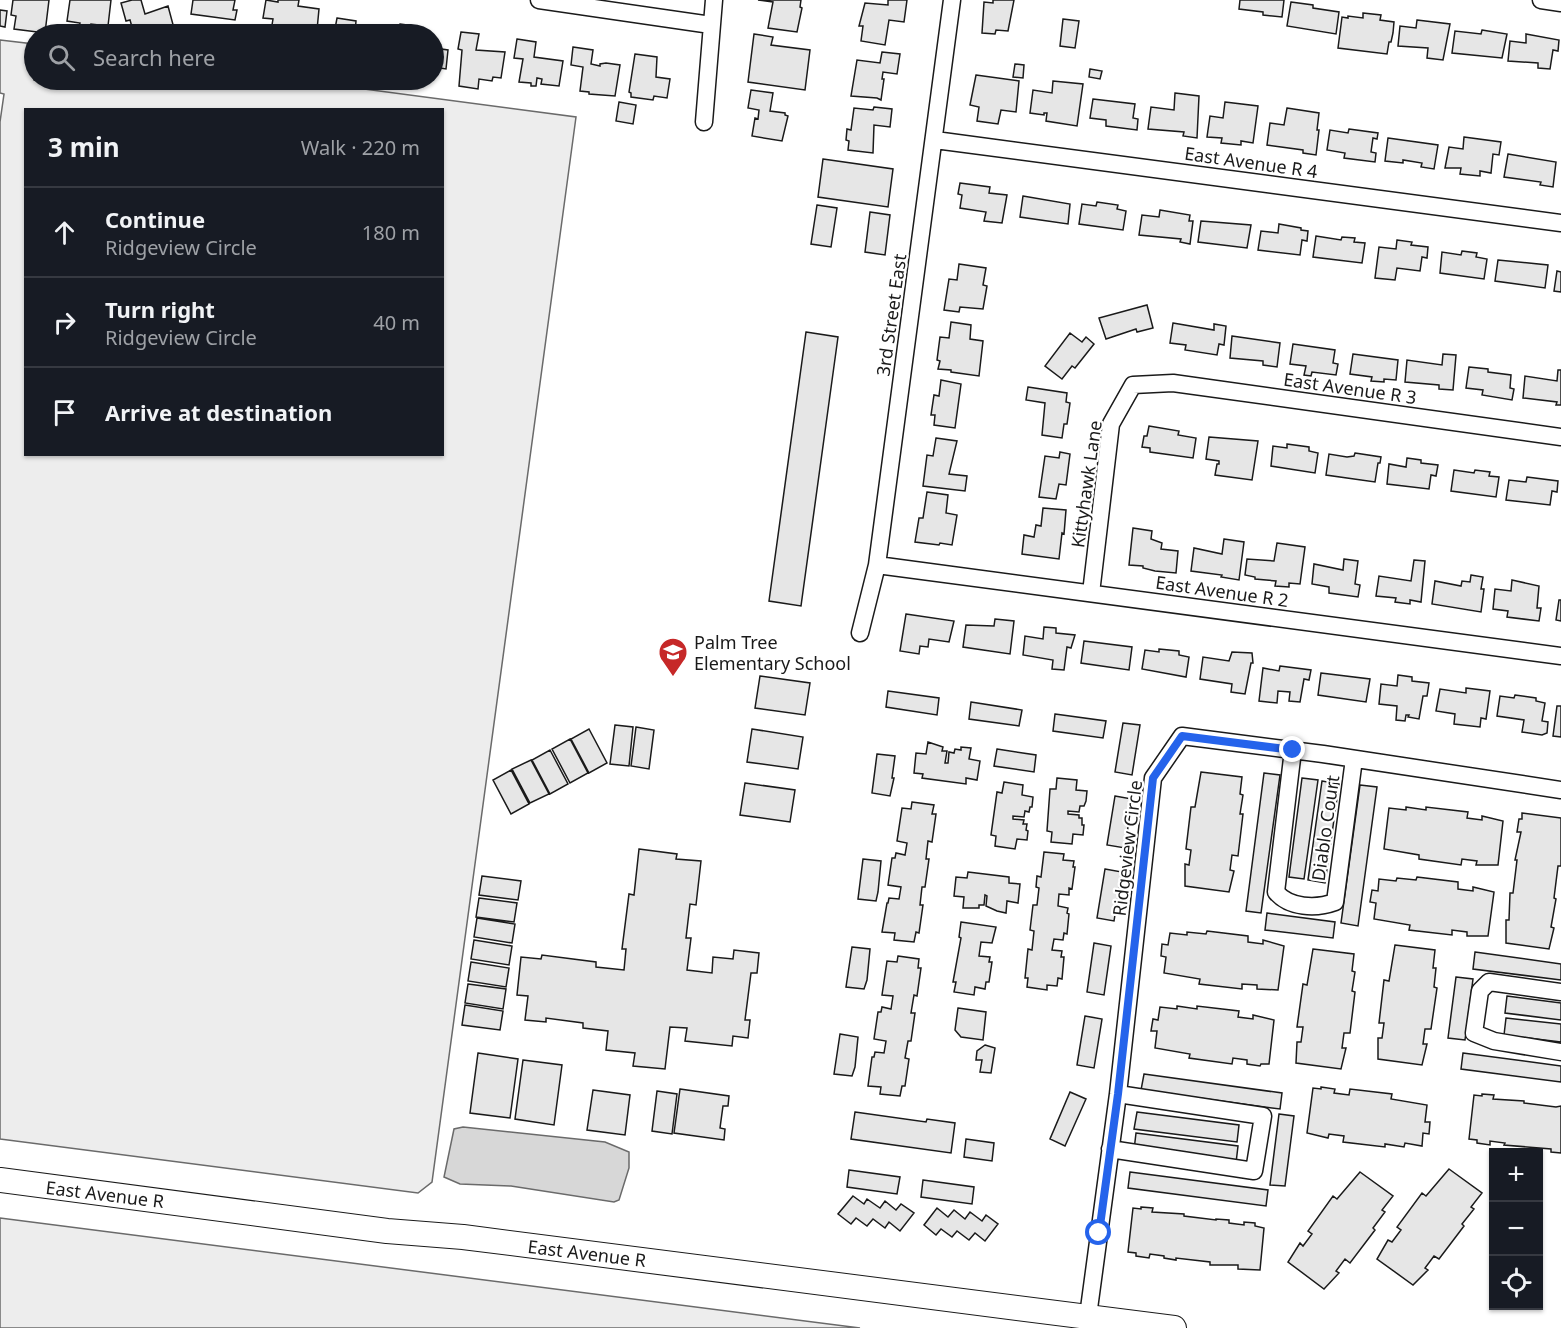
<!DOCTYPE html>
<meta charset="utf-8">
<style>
body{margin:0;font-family:"Noto Sans",sans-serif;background:#20242c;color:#f1f3f6}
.controls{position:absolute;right:18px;bottom:18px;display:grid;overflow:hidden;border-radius:0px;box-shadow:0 2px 4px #0004}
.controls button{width:54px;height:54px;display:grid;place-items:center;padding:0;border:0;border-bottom:2px solid #363941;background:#171b24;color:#f1f3f6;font:30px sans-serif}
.stop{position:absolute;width:18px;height:18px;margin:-14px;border:4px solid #2563eb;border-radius:50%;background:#fff}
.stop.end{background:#2563eb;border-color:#fff;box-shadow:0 2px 6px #0008}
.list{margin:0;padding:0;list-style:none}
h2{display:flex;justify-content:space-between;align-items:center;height:78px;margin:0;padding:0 24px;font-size:26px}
h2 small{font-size:20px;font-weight:400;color:#9ea1a6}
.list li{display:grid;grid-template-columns:39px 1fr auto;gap:18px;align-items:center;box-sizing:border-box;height:90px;padding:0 24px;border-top:2px solid #363941}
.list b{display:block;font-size:22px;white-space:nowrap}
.list p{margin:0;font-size:20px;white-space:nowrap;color:#9ea1a6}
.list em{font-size:20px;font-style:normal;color:#9ea1a6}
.icon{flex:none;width:33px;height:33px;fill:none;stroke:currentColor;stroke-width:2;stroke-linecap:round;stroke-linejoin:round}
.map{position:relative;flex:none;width:1561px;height:1328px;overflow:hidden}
.search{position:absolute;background:#171b24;box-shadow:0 2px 4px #0004;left:24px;top:24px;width:420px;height:66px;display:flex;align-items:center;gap:15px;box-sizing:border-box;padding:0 21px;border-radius:33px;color:#9ea1a6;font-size:22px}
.panel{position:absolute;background:#171b24;box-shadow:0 2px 4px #0004;left:24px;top:108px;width:420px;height:348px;border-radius:0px}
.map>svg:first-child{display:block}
.built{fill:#ededed;stroke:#6a6a6a;stroke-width:1.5;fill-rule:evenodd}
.water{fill:#d7d7d7;stroke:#6a6a6a;stroke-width:1.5}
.building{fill:#e6e6e6;stroke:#1a1a1a;stroke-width:1.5}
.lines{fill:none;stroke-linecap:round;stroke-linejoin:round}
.street-casing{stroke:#1a1a1a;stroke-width:19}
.secondary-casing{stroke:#1a1a1a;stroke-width:26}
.street{stroke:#fff;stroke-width:16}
.secondary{stroke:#fff;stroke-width:24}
.route{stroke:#2563eb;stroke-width:8}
.labels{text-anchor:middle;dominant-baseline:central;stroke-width:4.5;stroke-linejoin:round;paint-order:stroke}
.street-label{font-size:18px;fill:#1a1a1a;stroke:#fff}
.poi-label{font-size:18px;fill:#1a1a1a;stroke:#fff;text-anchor:start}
</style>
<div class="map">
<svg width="1561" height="1328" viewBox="0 0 1561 1328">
<rect width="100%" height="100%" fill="#fff"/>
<!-- built -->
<path class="built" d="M0,40l34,4v36h262l280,37 -144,1065 -14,11 -418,-54v-1017l4,-28 -4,-1zM26,110h416v344h-416z
M0,1218l860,110h-860z"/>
<!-- water -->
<path class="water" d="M463,1127l142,15 24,10v16l-10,32 -5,2 -103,-16 -51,-2 -16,-7 10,-48z"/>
<!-- building -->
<path class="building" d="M13,0h36l-4,33 -31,-4 2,-13 -5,-1z
M70,0h41l-3,26 -17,-2v3l-12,-1 1,-3 -13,-2z
M132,0h9l4,14 23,-8 7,26 -5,2h-36l-4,-14 -4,1 -5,-18z
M193,0h42l-2,10h4l-2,10 -44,-6z
M266,0l12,2v-2h21l-1,6 21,3 -2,21 -45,-5 1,-6 -10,-1z
M758,0h43l-1,7 2,1 -5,24 -29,-4 5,-26z
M888,0h19l-3,22 -15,-2 -4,25 -24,-4 2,-15h-4l6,-23 23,2z
M993,0h21l-6,31 -12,-1 -1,4 -13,-1 2,-31 9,1z
M1240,0h44l-2,17 -19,-2v-3l-24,-3z
M1291,2l22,3v3l26,4 -3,22 -49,-8z
M0,10l7,1 -2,16 -5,-1z
M1363,13l18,2 -1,5 14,2 -1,11 -2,9h-2l-2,12 -49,-6 4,-31 6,1v-2l15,2z
M337,18l19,3 -1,12 10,1h-31z
M1063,19l16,2 -4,27 -15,-2z
M1417,20l33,4 -7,36 -16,-2 1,-10 -30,-2 2,-20 16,2z
M400,24l21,3 -1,7h-22z
M1482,30l25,4 -5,24 -50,-5 3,-22 26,3z
M461,32l18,2 -3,16 29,2 -4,26 -8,-1 -1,4 -13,-2 -1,10 -19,-3 3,-36 -4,-1z
M754,34l19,3 -2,8 39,5 -5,40 -57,-8z
M1526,34l33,6 -1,11 -5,-1 -3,19 -12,-1v-5l-30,-2 2,-20 16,2z
M517,39l19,3 -2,15 29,4 -4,25 -18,-2 1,-5 -5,-1 -1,8h-5v-3l-12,-1 4,-23 -9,-1z
M573,47l20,3 -2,14 9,2v-2l6,-1 14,2 -5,31 -26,-2v-2l-9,-1 3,-24 -12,-2z
M434,48l14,2 -2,19 -12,-2z
M882,52l18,2 -3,20 -14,-2 -1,7h2l-3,21 -4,-2 -26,-2 6,-36 23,3z
M635,54l22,3 -1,20 14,2 -3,19 -13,-2 -1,4 -22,-3v-4l-2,-1z
M1015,64l9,1 -1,13 -10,-1z
M1090,69l12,2 -2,8 -11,-2z
M976,75l43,6 -3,31 -15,-2 -3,14 -21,-3 2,-14 -9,-2z
M1053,81l30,3 -6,42 -31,-5 1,-8h-3v2l-14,-2 3,-23 19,3z
M751,90l22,3 -3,18 15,2v2l3,1 -6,25 -30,-5 3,-18 3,1 1,-9 -11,-2z
M1175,93l24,3 -2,42 -14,-2 1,-4 -36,-3 3,-22 23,3z
M1093,99l42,5 -2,14 5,1 -1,11 -31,-4v-6l-16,-2z
M619,102l17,3 -3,19 -17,-3z
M1225,102l33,4 -5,37 -12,-2v4l-20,-2 1,-5 -15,-1 3,-21 13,2z
M874,107l18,2 -2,18 -16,-2 -1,28 -25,-3 1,-9 -3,-1 1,-11 4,1 3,-22 19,2z
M1287,108l32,5 -2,17h2l-3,25 -13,-2v-3l-36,-5 3,-22 14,2z
M1349,129l29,4 -1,6 -4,-1 -2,14 5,1 -1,9 -31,-4 1,-5 -18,-3 3,-20 18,3z
M1464,137l37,5 -2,13 -6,-1 -2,19 -11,-2v5l-20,-2 1,-6h-16l4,-21 14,2z
M1388,138l50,7 -4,24 -13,-2 1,-4 -19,-3v3l-18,-2z
M1508,154l48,8 -3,25 -13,-2 1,-3 -37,-5z
M823,159l70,10 -5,38 -70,-10z
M960,183l30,4 -1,6 18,2 -5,28 -18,-2 2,-9 -26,-4 2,-13 -4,-1z
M1023,196l47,8 -2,20 -48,-7z
M1097,202l21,3 -1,4 9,2 -3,19 -44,-6 3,-20 14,2z
M817,205l20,3 -6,39 -20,-3z
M1160,210l30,5 -1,6h4l-3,23 -10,-2 1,-3 -42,-4 3,-20 17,2z
M870,212l20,3 -5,40 -20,-3z
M1201,221l50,4 -4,23 -49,-6z
M1279,224l22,4v2l7,1 -1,10 -5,-1 -2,15 -42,-5 3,-19 17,2z
M1316,236l25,4 1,-3 13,1 -1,4 11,1 -3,20 -49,-6z
M1397,240l15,2 -1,3 17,2 -1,11 -5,-1 -2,14 -23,-3 -2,12 -20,-2 4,-31 17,2z
M1462,251l15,2 -1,4 11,2 -3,20 -44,-6 2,-21 19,3z
M1498,260l50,5 -3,23 -50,-7z
M959,264l27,4 -3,17 4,1 -4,23 -23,-2 -1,5 -15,-2 5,-31 8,1z
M1557,271l4,1v20l-7,-1z
M1147,305l6,23 -16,4 -1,-3 -30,10 -7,-21z
M951,322l20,3 -1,14 13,2 -4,35 -28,-4v-2l-13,-1 2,-8 -3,-1 3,-23 9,1z
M1173,323l41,7v-6l12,2 -2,19 -5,-1 -2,11 -32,-5 1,-5 -16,-2z
M806,332l32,5 -37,269 -32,-5z
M1070,333l12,9 4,-5 8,7 -19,24 -3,-2 -10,13 -17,-13z
M1232,336l48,7 -3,24 -14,-2v-4l-33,-3z
M1293,344l42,6 -2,13 5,1 -2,11 -24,-3 -1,4 -7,-1 2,-9 -16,-2z
M1353,354l45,6 -2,20 -12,-1v3l-13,-1 1,-4 -22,-3z
M1443,354l13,1 -3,35 -14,-1v-4l-34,-3 2,-22 35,5z
M1469,367l19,2v3l23,3 -1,13 4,1 -2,11 -30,-5 1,-5 -17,-2z
M1558,370h3v35h-5l1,-3 -34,-4 2,-22 32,5z
M941,380l20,4 -6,44 -21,-3 1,-10h-4l3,-20 5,1z
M1028,387l39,6 -1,9 4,1 -3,21h-3l-2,14 -20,-3 3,-32 -19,-3z
M1149,426l30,5 -1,4 18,3 -3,20 -43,-6v-4l-8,-1 2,-11h3z
M1209,437l49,4 -6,39 -37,-5 2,-11h2v-3l-13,-2z
M936,438l21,3 -8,33 18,2 -2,15 -42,-5 4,-31 6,1z
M1287,444l22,3v4l9,2 -3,20 -44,-7 2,-20 14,2z
M1060,452l10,2 -4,31 -7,-1 -3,15 -17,-2 6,-41 14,2z
M1355,453l26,4 -1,6h-2l-3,19 -49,-7 3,-21 18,3 7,-1z
M1407,458l14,2v3l17,2 -2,11 -5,-1 -2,14 -42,-5 2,-20 17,3z
M1454,470l20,3 1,-3 15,2 -1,4 10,1 -3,20 -45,-6z
M1527,477l31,4 -1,11 -5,-1 -2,14 -44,-5 3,-20 17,2z
M927,492l21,3 -2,18 11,2 -5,30 -12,-2 -1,2 -24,-3 4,-24h4z
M1043,508l23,2 -2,24 -2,-1 -3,26 -37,-5 2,-19 10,2 2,-12 5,1z
M1133,528l19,3 -1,8 11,4 -1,6 17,2 -2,22 -21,-2 -12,-3v-2l-14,-1z
M1224,539l20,3 -5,38 -18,-3 1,-2 -31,-4 3,-23 28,6z
M1277,543l28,4 -5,37 -11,-1v4l-14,-1 1,-5 -21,-2v-2l-10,-2 2,-16 27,2z
M1344,559l14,2 -3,23 5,1 -2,12 -29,-4v-6l-17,-3 2,-20 29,6z
M1414,560l11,1 -4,41 -11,-2v4l-15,-2 1,-4 -20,-2 3,-20 32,5z
M1471,575l12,2 -2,12h3l-3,23 -49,-8 3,-23 26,5 1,-5 8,1z
M1512,580l27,6 -2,22h4l-2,13 -32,-4 1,-6 -15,-2 2,-20 16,2z
M1559,600h2v21l-5,-1z
M906,614l48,7 -5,21 -20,-3 -1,8 -8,-1 -1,8 -19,-3z
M995,619l19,2 -4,33 -47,-7 3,-22 28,1z
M1044,627l12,1v5l19,2 -4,13 -4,-1 -3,23 -12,-1 1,-9 -30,-5 2,-19 18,3z
M1084,641l48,6 -3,23 -48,-7z
M1159,649l20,2v4l10,2 -3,20 -44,-8 3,-19 14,2z
M1232,652l20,1 1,10h-2l-6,31 -14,-2 1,-8 -32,-5 3,-22 26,4z
M1280,666l31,4 -2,10 -5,-1 -4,23 -11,-1 1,-9 -12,-1 -1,12 -18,-2 4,-33 16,3z
M1321,673l49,6 -4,23 -48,-7z
M1398,675l14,2v4l17,2 -2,13h-4l-4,23 -11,-2 1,-2h-3l-1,6 -9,-1 1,-14 -18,-2 2,-20 16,2z
M760,676l50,7 -5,32 -50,-7z
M1466,688l24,3 -4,28 -5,-1 -1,9 -26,-3 1,-10 -19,-3 4,-22 26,4z
M888,691l51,7 -2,17 -51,-8z
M1515,695l21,3v3l9,2 -3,18 6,1 -1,11 -5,2 -20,-3 2,-12 -27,-4 3,-20 14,2z
M971,702l51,8 -3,16 -50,-7z
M1557,706h4v31l-8,-1z
M1055,714l51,7 -3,17 -50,-7z
M1123,723l17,2 -8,50 -17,-3z
M615,725l18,2 -4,39 -19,-2z
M636,727l18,3 -5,39 -18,-3z
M589,729l18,34 -18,10 -18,-34z
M752,729l51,8 -5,32 -51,-7z
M570,739l18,34 -18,10 -18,-34z
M928,742l15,5 -1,4h5l-2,12h3l1,-11 5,1 1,-4 6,1v-3l10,1 -2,11 11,2 -3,19 -11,-2v6l-44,-6 1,-4 -9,-1 2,-20 10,1z
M997,749l39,6 -2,17 -40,-6z
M550,750l18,34 -18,10 -18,-34z
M877,754l18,2 -3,22h2l-4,18 -18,-3z
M531,760l18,34 -19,9 -18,-34z
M511,770l18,34 -18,10 -18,-34z
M1201,772l41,5 -2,17 3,1 -3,19h3l-5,42 -6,-1 -2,15 4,1 -5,21 -44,-6v-22l4,1 2,-15 -5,-1 5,-42h4z
M1264,773l16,2 -19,138 -15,-2z
M1057,778l20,2 -1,10 11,1 -1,10 -2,5h-4l-1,6 -11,-1v3l11,1v3h3v7h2l-1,10 -10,-1 -1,10 -21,-2 1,-10 -5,-1 3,-42h6z
M1302,778l16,2 -14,99 -15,-2z
M1322,781l17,3 -14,99 -17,-3z
M1004,782l19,3 -1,10 11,2 -1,10h-2l-1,5 -4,-1 -1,6 -11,-1v3l11,1 -1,4h4l-1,6 2,1 -1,9 -10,-1 -2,10 -20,-3 1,-10 -5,-1 6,-43 5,1z
M745,783l50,7 -5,32 -50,-7z
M1360,785l17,2 -19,139 -17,-3z
M1115,796l17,3 -7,49 -18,-3z
M912,802l22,3 -2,9h4l-4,28 -4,-1 -2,18h3l-4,28h-3l-2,18h3l-4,28 -3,-1 -2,10 -20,-2 1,-7 -13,-1 5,-29h1l1,-5 10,1 2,-12 -13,-2 4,-27h3l1,-5 9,2 2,-12 -10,-2 5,-33 9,1z
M1406,807l20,3v-3l42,5 -1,6 15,2v-4l21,5 -5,44h-22l1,-4 -15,-2 -1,6 -42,-6v-4l-35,-6 5,-41 17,2z
M1522,813l39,5v48h-3l-4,32 2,1 -5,28 3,1 -5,21 -43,-6v-23h3l1,-27h3l4,-33h-2l6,-28h-4l2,-13h3z
M639,849l38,5 -1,5 25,2 -5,44 -6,-1 -4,34h5l-4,32 25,3 1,-16 20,2 1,-9 25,3 -2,20h-6l-6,47h5l-2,18 -15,-2 -1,10 -47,-5 2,-13 -17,-1 -5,42 -32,-3 2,-13 -29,-3 2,-19 -25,-3v-5l-37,-5v4l-21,-2 3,-24 -11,-1 4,-38 20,2 1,-4 54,7v5l28,3 2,-21h-4l7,-55 5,1z
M1044,852l20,2 -1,6 11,1 -1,6h2l-3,22 -3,-1v7l-10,-1 -1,12 10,2 -1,5 2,1 -2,20 -3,-1 -1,7 -9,-1 -2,11 10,1 -1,6h3l-2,22 -4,-1 -1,8 -10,-1v5l-20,-3 1,-9h-3l3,-29 4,1 2,-19 -4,-1 3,-25h4l2,-17 -3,-1 1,-11 4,1z
M863,859l18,2 -3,31 -2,9 -18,-2z
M1105,869l17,3 -8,49 -17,-3z
M968,872l41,5v6l11,1 -2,19 -11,-2 -1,12 -9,-2 -11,-5 1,-10 -2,-1 -1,10h-5v3h-16l1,-11 -10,-1 2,-19 11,1z
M482,876l39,5 -3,19 -39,-5z
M1417,877l41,5v7l15,2v-4l21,5 -6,44h-21v-4l-15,-2v5l-43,-5 1,-5 -36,-6 2,-16 -6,-1 2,-12 6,1 1,-12 17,2 1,-3 19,2z
M479,898l38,5 -3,19 -38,-5z
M1267,913l68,9 -2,16 -68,-8z
M477,918l38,6 -3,19 -38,-6z
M961,922l35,5 -4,16 -11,-1 -2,14 11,1 -1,5h3l-3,20h-3l-1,7 -10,-2 -1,8 -20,-3 2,-10h-3l8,-44 -2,-1z
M1207,931l41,5v6l15,2v-4l21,6 -6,44 -21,-1v-4l-15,-1v5l-43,-5 1,-5 -36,-6 2,-16 -5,-1 1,-12 6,1 2,-12 17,2v-3l19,2z
M474,940l38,6 -3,19 -38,-6z
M1094,943l17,3 -7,49 -17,-3z
M1395,945l40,5 -2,18h3l-2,19 3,1 -6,41h-6l-2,15h4l-5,21 -44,-6v-21h4l2,-15h-5l5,-43 5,1z
M852,947l18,2 -3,31 -3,9 -18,-2z
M1313,949l41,5 -2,17 3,1 -3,19 3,1 -5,41h-6l-2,15h4l-5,21 -45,-6 1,-21h4l2,-15h-6l6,-43 4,1z
M1475,952l86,12v16l-88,-11z
M898,956l21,3 -1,9h3l-4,28 -3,-1 -3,18h4l-4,28h-3l-3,17 4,1 -4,27h-3l-2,10 -20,-2 1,-7 -13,-1 4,-29h2l1,-5 9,1 2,-12 -12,-2 4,-27h3l1,-5 9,2 2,-13 -11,-1 5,-34 10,1z
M471,962l38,6 -3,19 -38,-6z
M1456,977l17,2 -8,61 -17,-2z
M468,984l38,5 -3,20 -38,-6z
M1507,996l54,7v17l-56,-7z
M465,1005l38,6 -3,19 -38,-5z
M1177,1006l20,3v-3l42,5 -1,6 15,2v-4l21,5 -5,44h-8l-1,2 -13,-2v-4l-14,-2 -1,6 -43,-6 1,-4 -35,-6 2,-17h-6l2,-12 5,1 2,-13 17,2z
M958,1008l28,4 -3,28 -22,-3 -6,-7z
M1085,1016l17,3 -8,49 -17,-3z
M1506,1018l55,6v18l-57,-7z
M840,1034l18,3 -3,30 -3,9 -18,-2z
M985,1045l10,3 -4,25 -11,-1 2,-12h-6l1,-9z
M478,1053l40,6 -8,59 -40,-5z
M1463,1053l98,13v16l-100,-13z
M523,1060l39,5 -8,60 -39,-6z
M1144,1074l138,19 -2,16 -139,-19z
M1321,1087l14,2 -1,4 15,2 1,-6 42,5 -1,5 36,6 -2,17h5l-1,12 -6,-1 -1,13 -17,-3 -1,4 -19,-3v3l-42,-5 1,-6 -15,-2 -1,4 -21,-5 6,-45 8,1z
M680,1089l49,7 -1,10h-5l-3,22 5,1 -1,11 -50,-7z
M593,1090l37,5 -5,40 -38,-5z
M657,1091l20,3 -5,40 -20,-3z
M1070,1092l16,7 -21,47 -15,-7z
M1482,1094l12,1 -1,4 31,2v2l32,4 5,-1v47l-10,-1v-3l-47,-4 1,-2 -15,-2v4l-13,-2v-3l-8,-1 5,-44 8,1z
M855,1112l71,10 1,-3 28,4 -4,30 -100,-14z
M1137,1112l102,13 -2,17 -103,-13z
M1279,1114l15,2 -9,70 -15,-1z
M1136,1133l102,13 -2,17 -102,-13z
M966,1139l28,4 -2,18 -28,-4z
M1449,1169l33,24 -11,14 3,2 -12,15 2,2 -25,33 -5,-3 -9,12 3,2 -15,15 -36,-26 11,-19 4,2 9,-12 -4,-3 25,-34 4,3z
M849,1170l51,7 -3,17 -50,-7z
M1130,1172l138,18 -2,16 -138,-18z
M1360,1172l33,24 -11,14 3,2 -12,16 2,2 -25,33 -5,-4 -9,12 3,2 -15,16 -36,-27 12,-19 3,3 9,-12 -4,-3 25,-35 4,3z
M923,1180l51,7 -2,17 -51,-7z
M853,1196l11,8 3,-5 13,9 5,-7 11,9 5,-6 13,9 -14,18 -11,-9 -4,6 -12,-9 -6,7 -11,-8 -5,6 -13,-10z
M1141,1207l12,1 -1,4 32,2v2l32,4v-1l13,1v3l15,2v-3l11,1v3l9,2 -4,42 -22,-1v-4h-28v-3l-34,-4v2l-12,-2v-2l-14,-2 -1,4 -13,-2v-3l-8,-1 5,-44 8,1z
M937,1208l11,9 6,-7 11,9 5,-7 12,9 4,-6 12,9 -13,17 -10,-8 -6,7 -12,-9 -5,6 -11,-8 -5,6 -12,-10z"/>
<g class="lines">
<!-- street casing -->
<g class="street-casing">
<path id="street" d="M539,0l172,25
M1541,0l20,3
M704,122l10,-122
M935,140l626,83
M877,565l684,91
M1091,593l20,-169 22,-39 40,-2 388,54
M860,633l17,-68 75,-565
M1293,750l-17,142c13,16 40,17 59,10l19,-143
M1561,992l-72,-10 -9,9 -6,42 20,8 67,11
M1110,1149l144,22 9,-55 -145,-22
M1088,1316l30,-222 35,-316 29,-42 141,18 238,36"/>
</g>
<!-- secondary casing -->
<g class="secondary-casing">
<path id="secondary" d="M0,1180l387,51 76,6 711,91"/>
</g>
<!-- street -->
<use href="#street" class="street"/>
<!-- secondary -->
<use href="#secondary" class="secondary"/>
</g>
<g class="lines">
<!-- route -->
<path class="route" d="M1099,1233l19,-139 35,-316 29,-42 111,14"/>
</g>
<!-- icons -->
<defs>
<g id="school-pin" transform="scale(1.5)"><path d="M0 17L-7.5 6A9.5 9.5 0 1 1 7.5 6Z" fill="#c62828" stroke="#fff"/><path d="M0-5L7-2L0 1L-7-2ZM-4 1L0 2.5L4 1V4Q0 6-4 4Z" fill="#fff"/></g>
</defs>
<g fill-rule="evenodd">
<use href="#school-pin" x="673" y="652"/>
</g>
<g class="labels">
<!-- street labels -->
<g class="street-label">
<text transform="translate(1251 162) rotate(8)">East Avenue R 4</text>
<text transform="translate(891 315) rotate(-82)">3rd Street East</text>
<text transform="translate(1350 388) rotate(8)">East Avenue R 3</text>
<text transform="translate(1086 484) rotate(-82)">Kittyhawk Lane</text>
<text transform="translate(1222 591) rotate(8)">East Avenue R 2</text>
<text transform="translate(1325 828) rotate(-82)">Diablo Court</text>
<text transform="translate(1127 848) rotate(-83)">Ridgeview Circle</text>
<text transform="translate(105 1194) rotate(7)">East Avenue R</text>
<text transform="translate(587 1253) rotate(7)">East Avenue R</text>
</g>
<!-- poi labels -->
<g class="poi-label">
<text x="694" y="642">Palm Tree<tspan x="694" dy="21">Elementary School</tspan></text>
</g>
</g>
</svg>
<div class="controls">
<button>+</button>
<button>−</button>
<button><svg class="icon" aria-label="locate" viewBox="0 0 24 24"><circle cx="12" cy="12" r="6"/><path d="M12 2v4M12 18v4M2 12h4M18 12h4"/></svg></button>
</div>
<div class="stop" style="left:1099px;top:1233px"></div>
<div class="stop end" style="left:1293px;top:750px"></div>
<div class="search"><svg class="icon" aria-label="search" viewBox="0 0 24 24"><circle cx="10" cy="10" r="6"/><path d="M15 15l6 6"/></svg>Search here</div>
<section class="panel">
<h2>3 min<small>Walk · 220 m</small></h2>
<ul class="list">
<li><svg class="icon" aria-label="ahead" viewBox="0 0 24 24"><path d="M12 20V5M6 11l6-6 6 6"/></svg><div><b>Continue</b><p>Ridgeview Circle</p></div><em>180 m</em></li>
<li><svg class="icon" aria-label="right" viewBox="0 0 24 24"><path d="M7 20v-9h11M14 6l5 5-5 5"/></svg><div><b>Turn right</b><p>Ridgeview Circle</p></div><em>40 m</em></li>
<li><svg class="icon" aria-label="arrive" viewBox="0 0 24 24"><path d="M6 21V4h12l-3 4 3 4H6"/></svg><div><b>Arrive at destination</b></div></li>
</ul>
</section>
</div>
